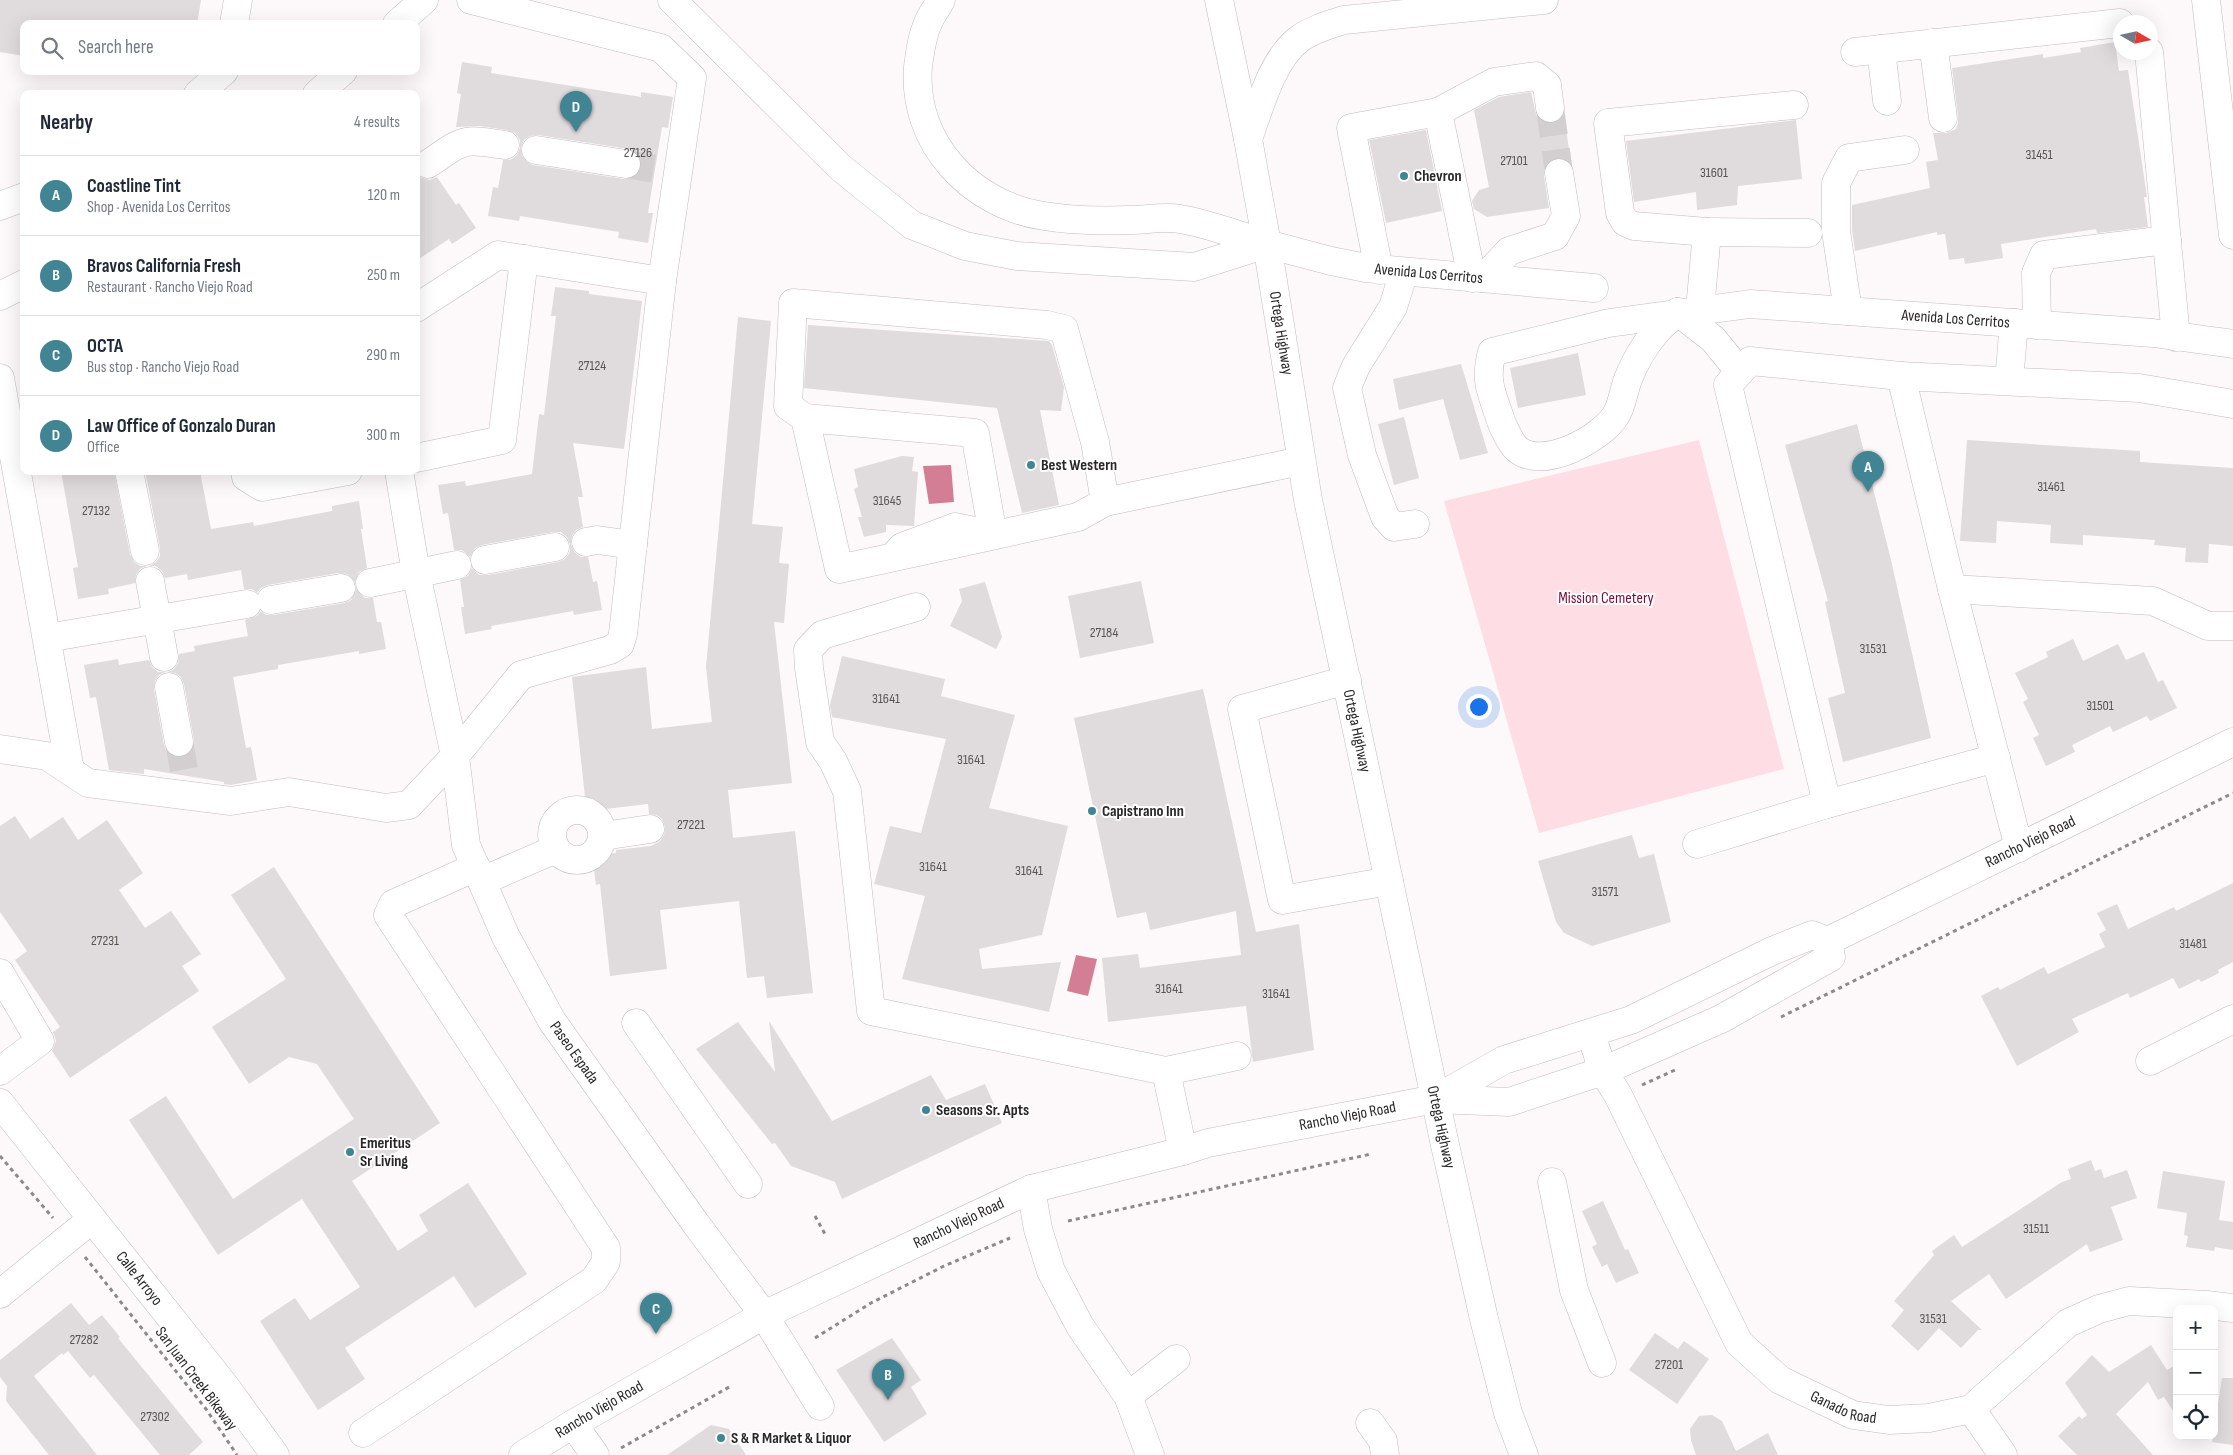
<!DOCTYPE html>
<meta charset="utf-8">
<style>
body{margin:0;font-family:"Sofia Sans Condensed",sans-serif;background:#f2f2f3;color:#1f2937}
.controls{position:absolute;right:15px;bottom:15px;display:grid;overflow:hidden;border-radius:10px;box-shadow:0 5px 20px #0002}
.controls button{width:45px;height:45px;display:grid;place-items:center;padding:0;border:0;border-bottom:1px solid #e0e1e3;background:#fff;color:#1f2937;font:25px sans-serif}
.compass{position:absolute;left:2113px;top:15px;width:45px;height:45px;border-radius:50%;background:#fff;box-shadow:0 5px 20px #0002;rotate:99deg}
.you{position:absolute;left:1478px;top:706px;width:18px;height:18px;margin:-12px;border:4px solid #fff;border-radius:50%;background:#1a73e8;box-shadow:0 0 0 8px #1a73e833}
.badge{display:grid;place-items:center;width:32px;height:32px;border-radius:50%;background:#418594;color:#fff;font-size:16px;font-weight:700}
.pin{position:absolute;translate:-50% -41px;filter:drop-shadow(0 1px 2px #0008)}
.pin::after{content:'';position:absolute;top:26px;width:18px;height:15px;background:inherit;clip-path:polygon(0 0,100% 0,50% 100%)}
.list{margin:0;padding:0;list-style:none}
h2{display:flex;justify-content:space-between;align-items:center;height:65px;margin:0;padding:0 20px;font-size:21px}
h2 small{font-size:16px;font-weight:400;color:#747a83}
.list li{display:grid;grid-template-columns:32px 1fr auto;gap:15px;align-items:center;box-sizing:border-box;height:80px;padding:0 20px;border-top:1px solid #e0e1e3}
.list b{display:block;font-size:19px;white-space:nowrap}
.list p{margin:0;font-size:16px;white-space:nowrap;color:#747a83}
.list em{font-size:16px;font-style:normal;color:#747a83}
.icon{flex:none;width:28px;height:28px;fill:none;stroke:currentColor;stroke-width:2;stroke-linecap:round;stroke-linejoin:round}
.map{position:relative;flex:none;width:2233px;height:1455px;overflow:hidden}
.search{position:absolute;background:#fff;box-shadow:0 5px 20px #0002;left:20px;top:20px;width:400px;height:55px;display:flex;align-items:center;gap:12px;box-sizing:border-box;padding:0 18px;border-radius:10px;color:#747a83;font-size:19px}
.panel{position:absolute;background:#fff;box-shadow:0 5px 20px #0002;left:20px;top:90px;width:400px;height:385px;border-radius:10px}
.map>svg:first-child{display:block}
.green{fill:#fedde4}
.water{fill:#d37e94}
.building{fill:#e0dbdc;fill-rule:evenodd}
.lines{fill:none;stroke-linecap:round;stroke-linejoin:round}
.minor-tunnel{stroke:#d3cecf;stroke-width:28;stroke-dasharray:28 14;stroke-linecap:butt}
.minor-casing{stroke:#c2bdbe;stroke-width:29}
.major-casing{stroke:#c2bdbe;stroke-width:29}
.highway-casing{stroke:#c2bdbe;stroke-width:29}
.path{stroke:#8d898a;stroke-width:3;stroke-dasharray:4 4;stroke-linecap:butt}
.minor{stroke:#fff;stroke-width:28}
.major{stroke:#fff;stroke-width:28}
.highway{stroke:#fff;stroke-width:28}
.poi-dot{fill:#418594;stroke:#fff;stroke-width:2}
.labels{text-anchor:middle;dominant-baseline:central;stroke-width:4;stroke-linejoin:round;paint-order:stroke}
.number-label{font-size:14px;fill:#575454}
.poi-label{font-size:16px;font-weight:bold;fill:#292727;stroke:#fff;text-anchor:start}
.street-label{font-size:16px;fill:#292727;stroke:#fff}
.park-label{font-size:16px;fill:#761038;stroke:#fff}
</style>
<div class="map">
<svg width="2233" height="1455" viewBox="0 0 2233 1455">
<rect width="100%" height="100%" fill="#fdf8f9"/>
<!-- green -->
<path class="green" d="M1699,440l85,329 -245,64 -95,-332z"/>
<!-- water -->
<path class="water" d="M951,465l3,37 -25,2 -6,-38z
M1076,955l21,4 -9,37 -21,-5z"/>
<!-- building -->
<path class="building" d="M0,0h201l-4,24h-173v32l-24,-4z
M2115,42l4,29 9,-1 18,120 1,7h-3l4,30 -51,6 -1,-4 -95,15 2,14 -38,6 -1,-6 -15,2 -4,-26 -8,1v-3l-82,19 -3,-21v-25l78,-17 -4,-26 12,-2 -5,-27h13l10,-4 2,-6v-7l-6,-48 91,-14v4l38,-6 -1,-4z
M462,62l30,5 -1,6 150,24v-5l32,5 -5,31 -6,-1 -7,42 -7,44h5l-5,30 -30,-5 1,-6 -99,-16 -1,5 -31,-5 5,-29 5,1 5,-28h7l7,-5 3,-7v-8l-5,-7 -8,-3 -27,-4 -24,1 5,-33 -4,-1zM538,135l91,14 6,3 5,6 1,9 -3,6 -6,5 -8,1 -91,-14 -6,-3 -5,-6 -1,-8 3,-8 6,-4z
M1531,92l4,18 2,7 7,5 8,1 8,-3 4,-6 7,50 -6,-5 -8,-1 -7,3 -5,6 -1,9 5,32 -62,9 -13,-8 -2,-8 7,-11 10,-3 -15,-77 25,-13z
M1796,120l6,59 -64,7 -1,19 -40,5 -1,-18 -62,10 -8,-61z
M1426,130l16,81 -56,12 -17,-83z
M416,174l6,4 7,2 8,-3 19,28 3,-2 17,25 -24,16 -3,-5 -33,22z
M555,287l34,4v3l53,7 -18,148 -51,-6 10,54h-5l5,30 -7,3 -4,6 -1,8 3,8 7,5h7l5,25 4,-1 5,29 -28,5 -1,-4 -82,15 1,3 -27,5 -4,-27h3l-4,-27 8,-4 4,-8 7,7h9l70,-13 7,-3 5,-7v-8l-3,-7 -6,-5h-8l-71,13 -7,3 -5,9 -8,-7h-8l-6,-37 -5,1 -5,-29 27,-4 1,5 66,-12 7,-60 5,1 12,-99h-5z
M738,317l33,4 -19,203 31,3 -4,36 10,1 -5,59 -10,-1 18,161 -64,7 5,48 62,-7 18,162 -46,5 -3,-22 -17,2 -8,-77 -79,9 7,59 -57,7 -10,-92 -4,1 -3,-23 10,-1v-6l13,-2v-3l35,-4 9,-5 4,-6 1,-8 -3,-8 -6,-4 -7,-1 -1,-10 -51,6v-5l-11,1 -14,-129 74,-10 6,62 60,-7 -6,-55z
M808,325l241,16 3,4 12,42 -3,24 -21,-1 19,95 -37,8 -25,-105 -193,-20z
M1578,353l8,42 -68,13 -8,-40z
M1461,364l27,89 -28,7 -17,-61 -44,11 -6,-31z
M1404,417l15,61 -25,7 -16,-61z
M1857,424l34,136 40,178 -88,24 -15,-64 17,-5 -20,-91 3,-1 -43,-156z
M1967,440l173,11v11l93,6v78l-24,-2 -1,19 -23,-1 1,-14 -32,-3 1,-5 -72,-5v10l-33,-2 1,-18 -54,-4 -1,22 -36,-2z
M902,456l12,1 -2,14 6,1 -4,54 -28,-1v7l-22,5 -6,-20h4l-8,-28 4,-2 -4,-18z
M61,471h53l16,83 4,8 6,4h6l-6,3 -4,6 -1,8 -27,6 1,5 -31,5 -5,-31 5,-1z
M145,471h55l11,58 42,-7 1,4 78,-15v-5l27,-5 4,28h-2l6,39 -8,4 -4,10 -8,-8 -9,-1 -70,12 -7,3 -4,5 -5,-4h-8l-3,-19 -53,10 -1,-6 -22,4 -3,-7 -6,-5h-7l7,-4 4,-6v-8z
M1141,581l13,62 -74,15 -12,-62z
M985,582l17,55 -6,12 -46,-23 12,-25 -3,-12z
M356,589l9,9h8l4,24h4l5,27 -27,5v-3l-81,14v4l-45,8 13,71 5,-1 6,33 -26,5 -7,-1v-2l-80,-13v5l-35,-4 -13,-73 -6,1 -6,-33 34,-6 1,6 30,-5 3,7 6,5h7l-6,3 -4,6 -1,8 10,56 3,7 6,4 9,1 7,-3 4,-6 1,-8 -10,-56 -3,-7 -6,-4 -7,-1 6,-3 4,-6 1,-9 16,-3 -1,-5 54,-10 -3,-16 12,-4 4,-5 5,4h8l70,-12 7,-3z
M2073,639l10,22 35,-17 8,16 18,-8 14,30 5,-2 14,28 -27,13 -3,-5 -34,16 -3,-6 -38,19 3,7 -29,14 -13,-28 6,-3 -16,-33 5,-3 -13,-26 33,-16 -2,-5z
M842,656l103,23 -4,17 74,19 -26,93 79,18 -26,109 -63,14 3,20 79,-7 -12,50 -147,-33 23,-83 -51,-12 16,-58 31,7 25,-94 -114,-22 -2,-12z
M1203,689l53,243 43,-8 15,126 -61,12 -7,-56 -138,16 -6,-64 36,-4 2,14 101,-13 -5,-44 -86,19 -4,-18 -29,6 -43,-200z
M15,816l15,23 33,-22 15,23 29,-20 36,53 -24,17 26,38 26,-17 30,43 -19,12 17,25 -129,87 -18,-27 4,-10 -3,-9 7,-5 -45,-67 12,-9 -27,-39v-86z
M1632,835l7,23 15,-4 17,68 -79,24 -28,-13 -8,-11 -18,-61z
M274,867l166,256 -88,58 46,70 30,-20 -9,-16 49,-32 59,91 -52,34 -21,-32 -109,72 20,31 -47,31 -58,-89 35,-23 15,22 50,-33 -58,-88 -84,56 -89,-135 37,-24 67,103 121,-80 -37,-55 -28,-7 -40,27 -37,-57 74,-48 -55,-84z
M2233,883v79l-15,8 1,3 -18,9 -2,-3 -20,10 -6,-11 -43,20 -2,-5 -56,26 7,13 -62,34 -36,-70 17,-9 2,3 44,-23 4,7 57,-27 -6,-13 7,-4 -9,-17 20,-9 11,25 46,-22 2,4z
M769,1021l63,100 99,-46 15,25 39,-16 17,39 -160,76 -7,-17 -44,-16 -16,-23 -3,1 -76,-95 42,-27 37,50z
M2091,1160l4,11 6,-2 3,9 23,-8 10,28 -26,9 12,33 -33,12 -3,-8 -81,55 -17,-25 -38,27 31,29h-4l-17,18 -22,-20 -21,23 -27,-25 13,-16 -10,-9 40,-46 -2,-4 22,-16 8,12 100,-65 9,-3 -3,-10z
M2163,1171l62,10 -6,39 14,2v28l-18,-3 -1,4 -28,-4 2,-11 -4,-1 3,-22 -30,-5z
M1603,1201l22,49 3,-1 11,24 -23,10 -9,-19 -5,3 -10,-20 5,-3 -15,-33z
M71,1303l18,22 13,-10 18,22 -2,1 85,104 -14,13h-29l-66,-80 -4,3 -22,-27 -5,4 -1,-2 -28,23 63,79h-48l-43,-54 1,-15 -7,-9v-17z
M1655,1333l23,16 6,-8 25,18 -32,45 -48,-34z
M892,1338l29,42 -10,7 16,27 -43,28 -48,-72z
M2151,1345l16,25 10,-6v53l-13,-20 -6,3 -10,-18 -32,32 37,41h-76l-19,-19 21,-20 3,3 5,-4 -22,-32 27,-28 17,17z
M2222,1378h11v67l-21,-3z
M1712,1415l10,6 14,30 32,-18 10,22h-82l-5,-15 -1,-11 9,-13z
M711,1425l18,4 17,26h-79z"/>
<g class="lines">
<!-- minor-tunnel -->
<path class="minor-tunnel" d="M1550,108l9,65
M626,164l29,5
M179,742l6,33"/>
<!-- minor casing -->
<g class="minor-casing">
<g id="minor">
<path d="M2206,0l27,235"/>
<path d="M234,24l4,-24"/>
<path d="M397,24l27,-24"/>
<path d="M1933,43l10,75"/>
<path d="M1881,49l6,52"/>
<path d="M1855,52l265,-29"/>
<path d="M2149,52l27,285"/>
<path d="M198,94l26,-23"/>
<path d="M317,94l26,-23"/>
<path d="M1438,112l56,-30 42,-6 11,9 3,23"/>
<path d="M536,150l90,14"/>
<path d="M428,164c37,-25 33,-26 77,-19"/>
<path d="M0,206l24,-9"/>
<path d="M1707,232l101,1"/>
<path id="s1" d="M1267,244l64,17 35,7 228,20"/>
<path d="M1379,270l-28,-142 87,-16 34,166"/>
<path d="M1404,272l-11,35 -37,59 -9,22 15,67 23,62 9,10 21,-3"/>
<path d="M1484,278l25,-27 46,-15 11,-20 -7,-43"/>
<path d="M0,296l24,-12"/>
<path d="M416,308l82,-53 164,26"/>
<path d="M1700,310l7,-78 -73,-6 -9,-4 -5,-9 -12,-90 186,-18"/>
<path d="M1848,311l-12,-80v-48l13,-25 56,-8"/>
<path id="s2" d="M1678,312c-8,7 -17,13 -23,21 -10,12 -21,31 -27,46 -4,11 -6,26 -12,36 -15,24 -75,57 -100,33 -6,-6 -15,-25 -17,-33 -9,-25 -14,-37 -7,-63l117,-29 141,-19 403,29 80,11"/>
<path d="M1678,312l35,27 27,33"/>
<path d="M2037,325l-1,-52 8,-18 123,-15"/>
<path d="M1901,376l238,12 94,16"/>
<path d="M0,378l70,392"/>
<path d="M2009,381l5,-58"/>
<path d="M805,418l-17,-12 5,-103 254,22 17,4 31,113 10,60"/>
<path d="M416,458l86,-18 22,-181"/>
<path d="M129,471l16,80"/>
<path d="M245,471l1,6 16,10 86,-16"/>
<path id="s3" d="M399,471l17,102 39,183 11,89 40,92 46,84 144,203 68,91 56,91"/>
<path d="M586,542l11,-2 36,5"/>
<path d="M893,557l9,-10 53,-20 38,8 -18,-102 -170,-15 34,151 239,-52 27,-15 196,-41"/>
<path d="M485,560l70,-13"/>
<path d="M150,581l14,76"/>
<path d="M370,583l87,-18"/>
<path d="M1952,589l201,12 55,25h25"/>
<path d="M271,600l70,-12"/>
<path d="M916,607l-94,28 -14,15 1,18 11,74 13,19 14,30 24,220 295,60 71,-15"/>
<path d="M47,638l200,-34"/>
<path d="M1347,680l-105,29 40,191 107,-19"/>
<path d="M169,687l10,55"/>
<path d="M0,749l47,7 41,27 143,18 58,-9 97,16 23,-3 46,-49 66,-81 89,-25 10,-6 3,-10 39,-353 30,-203 -31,-30 -190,-48"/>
<path d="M1827,804l-99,-419 22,-24 151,15 51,213 67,259"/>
<circle cx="577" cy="835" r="25"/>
<path d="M603,836l47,-7"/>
<path d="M1697,844l130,-40 169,-46"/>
<path d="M482,881l74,-32"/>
<path d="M0,973l40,68 -40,30"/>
<path d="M636,1023l112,161"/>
<path id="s4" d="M1591,1034l12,37 15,24 121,248 41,37 73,35 36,5 40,-2 42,-9 97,-86 31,-14 30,-8 78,4 26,3"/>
<path d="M2150,1061l83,-42"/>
<path d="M1166,1071l17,80"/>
<path id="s5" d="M0,1103l225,283 50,69"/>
<path d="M1552,1182l22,108 28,73"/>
<path d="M1031,1189l7,40 13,42 29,55 48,70 22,59"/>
<path d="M0,1294l92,-75"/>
<path d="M1128,1396l48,-37"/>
<path d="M1971,1409l32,46"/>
<path d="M1370,1423l13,18 2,14"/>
<path d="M573,1424l22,31"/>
<path d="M363,1433l231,-153 12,-18v-14l-218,-333 5,-11 83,-37"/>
</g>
</g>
<!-- major casing -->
<g class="major-casing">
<g id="major">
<path id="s6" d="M1219,0l29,139 19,105 41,256 137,645 39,174 24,94 16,42"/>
<path id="s7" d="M1435,1099l69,-39 127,-40 141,-69 40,-16 16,6 405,-199"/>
<path id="s8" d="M523,1455l50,-31 191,-109 267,-126 152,-38 25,-8 227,-44 74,3 94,-31 118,-52 110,-62 -3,-16"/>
</g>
</g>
<!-- highway casing -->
<g class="highway-casing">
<path id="highway" d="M672,0l169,168 71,57 53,21 52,10 177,11 73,-23
M941,0c-4,8 -10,15 -13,23 -6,13 -8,29 -10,44 -6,76 53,138 126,149 29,5 57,5 87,4 15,0 34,-4 49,-1 26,4 61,17 87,25
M1248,139c11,-30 24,-79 50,-99 13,-10 30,-15 46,-20l200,-20"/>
</g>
<!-- path -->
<path class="path" d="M1781,1017l452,-224
M1642,1085l33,-15
M0,1156l53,62
M815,1216l10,18
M1068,1221l303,-67
M85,1257l121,152 31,46
M815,1338l56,-35 73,-37 66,-28
M621,1448l110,-62"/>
<!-- minor -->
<use href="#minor" class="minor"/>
<!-- major -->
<use href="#major" class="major"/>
<!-- highway -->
<use href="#highway" class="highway"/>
</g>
<!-- markers -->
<g class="poi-dot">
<circle cx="1404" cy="176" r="5"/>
<circle cx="1031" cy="465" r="5"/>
<circle cx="1092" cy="811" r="5"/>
<circle cx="926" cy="1110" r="5"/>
<circle cx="350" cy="1152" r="5"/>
<circle cx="721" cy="1438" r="5"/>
</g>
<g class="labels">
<!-- number labels -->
<g class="number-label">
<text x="638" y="152">27126</text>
<text x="2039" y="154">31451</text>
<text x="1514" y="160">27101</text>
<text x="1714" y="172">31601</text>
<text x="592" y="365">27124</text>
<text x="2051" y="486">31461</text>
<text x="887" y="500">31645</text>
<text x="96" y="510">27132</text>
<text x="1104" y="632">27184</text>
<text x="1873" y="648">31531</text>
<text x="886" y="698">31641</text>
<text x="2100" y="705">31501</text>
<text x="971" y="759">31641</text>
<text x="691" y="824">27221</text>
<text x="933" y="866">31641</text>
<text x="1029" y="870">31641</text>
<text x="1605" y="891">31571</text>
<text x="105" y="940">27231</text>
<text x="2193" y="943">31481</text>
<text x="1169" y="988">31641</text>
<text x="1276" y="993">31641</text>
<text x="2036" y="1228">31511</text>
<text x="1933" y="1318">31531</text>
<text x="84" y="1339">27282</text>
<text x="1669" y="1364">27201</text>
<text x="155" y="1416">27302</text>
</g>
<!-- poi labels -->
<g class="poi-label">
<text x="1414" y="176">Chevron</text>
<text x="1041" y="465">Best Western</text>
<text x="1102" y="811">Capistrano Inn</text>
<text x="936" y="1110">Seasons Sr. Apts</text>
<text x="360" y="1143">Emeritus<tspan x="360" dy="18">Sr Living</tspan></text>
<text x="731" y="1438">S &amp; R Market &amp; Liquor</text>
</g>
<!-- street labels -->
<g class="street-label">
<text stroke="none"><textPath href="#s1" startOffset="165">Avenida Los Cerritos</textPath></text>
<text stroke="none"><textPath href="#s2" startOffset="809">Avenida Los Cerritos</textPath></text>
<text stroke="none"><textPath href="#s6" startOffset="339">Ortega Highway</textPath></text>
<text stroke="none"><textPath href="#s6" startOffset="744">Ortega Highway</textPath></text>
<text stroke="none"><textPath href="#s7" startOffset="655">Rancho Viejo Road</textPath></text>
<text stroke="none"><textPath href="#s3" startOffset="615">Paseo Espada</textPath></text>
<text stroke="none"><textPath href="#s8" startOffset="899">Rancho Viejo Road</textPath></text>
<text stroke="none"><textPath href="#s6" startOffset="1149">Ortega Highway</textPath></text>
<text stroke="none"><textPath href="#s8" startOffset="494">Rancho Viejo Road</textPath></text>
<text stroke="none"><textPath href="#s5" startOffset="224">Calle Arroyo</textPath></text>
<text transform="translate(196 1379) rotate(53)">San Juan Creek Bikeway</text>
<text stroke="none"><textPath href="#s4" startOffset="468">Ganado Road</textPath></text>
<text stroke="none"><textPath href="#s8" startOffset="89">Rancho Viejo Road</textPath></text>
</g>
<!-- park labels -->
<g class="park-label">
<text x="1606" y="598">Mission Cemetery</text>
</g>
</g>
</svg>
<div class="controls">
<button>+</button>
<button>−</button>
<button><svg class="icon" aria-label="locate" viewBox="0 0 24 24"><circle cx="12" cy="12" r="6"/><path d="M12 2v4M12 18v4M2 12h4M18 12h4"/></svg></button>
</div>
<svg class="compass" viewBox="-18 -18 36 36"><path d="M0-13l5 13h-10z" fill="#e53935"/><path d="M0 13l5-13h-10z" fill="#747a83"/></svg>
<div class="you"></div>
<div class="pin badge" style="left:1868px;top:492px">A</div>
<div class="pin badge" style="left:888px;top:1400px">B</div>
<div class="pin badge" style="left:656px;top:1334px">C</div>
<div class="pin badge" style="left:576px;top:132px">D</div>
<div class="search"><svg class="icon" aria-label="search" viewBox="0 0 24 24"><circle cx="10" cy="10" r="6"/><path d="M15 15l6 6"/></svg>Search here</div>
<section class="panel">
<h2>Nearby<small>4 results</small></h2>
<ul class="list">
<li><span class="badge">A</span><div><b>Coastline Tint</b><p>Shop · Avenida Los Cerritos</p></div><em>120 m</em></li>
<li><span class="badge">B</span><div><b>Bravos California Fresh</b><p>Restaurant · Rancho Viejo Road</p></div><em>250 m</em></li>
<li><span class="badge">C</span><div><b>OCTA</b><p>Bus stop · Rancho Viejo Road</p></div><em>290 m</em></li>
<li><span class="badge">D</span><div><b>Law Office of Gonzalo Duran</b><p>Office</p></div><em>300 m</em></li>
</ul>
</section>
</div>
